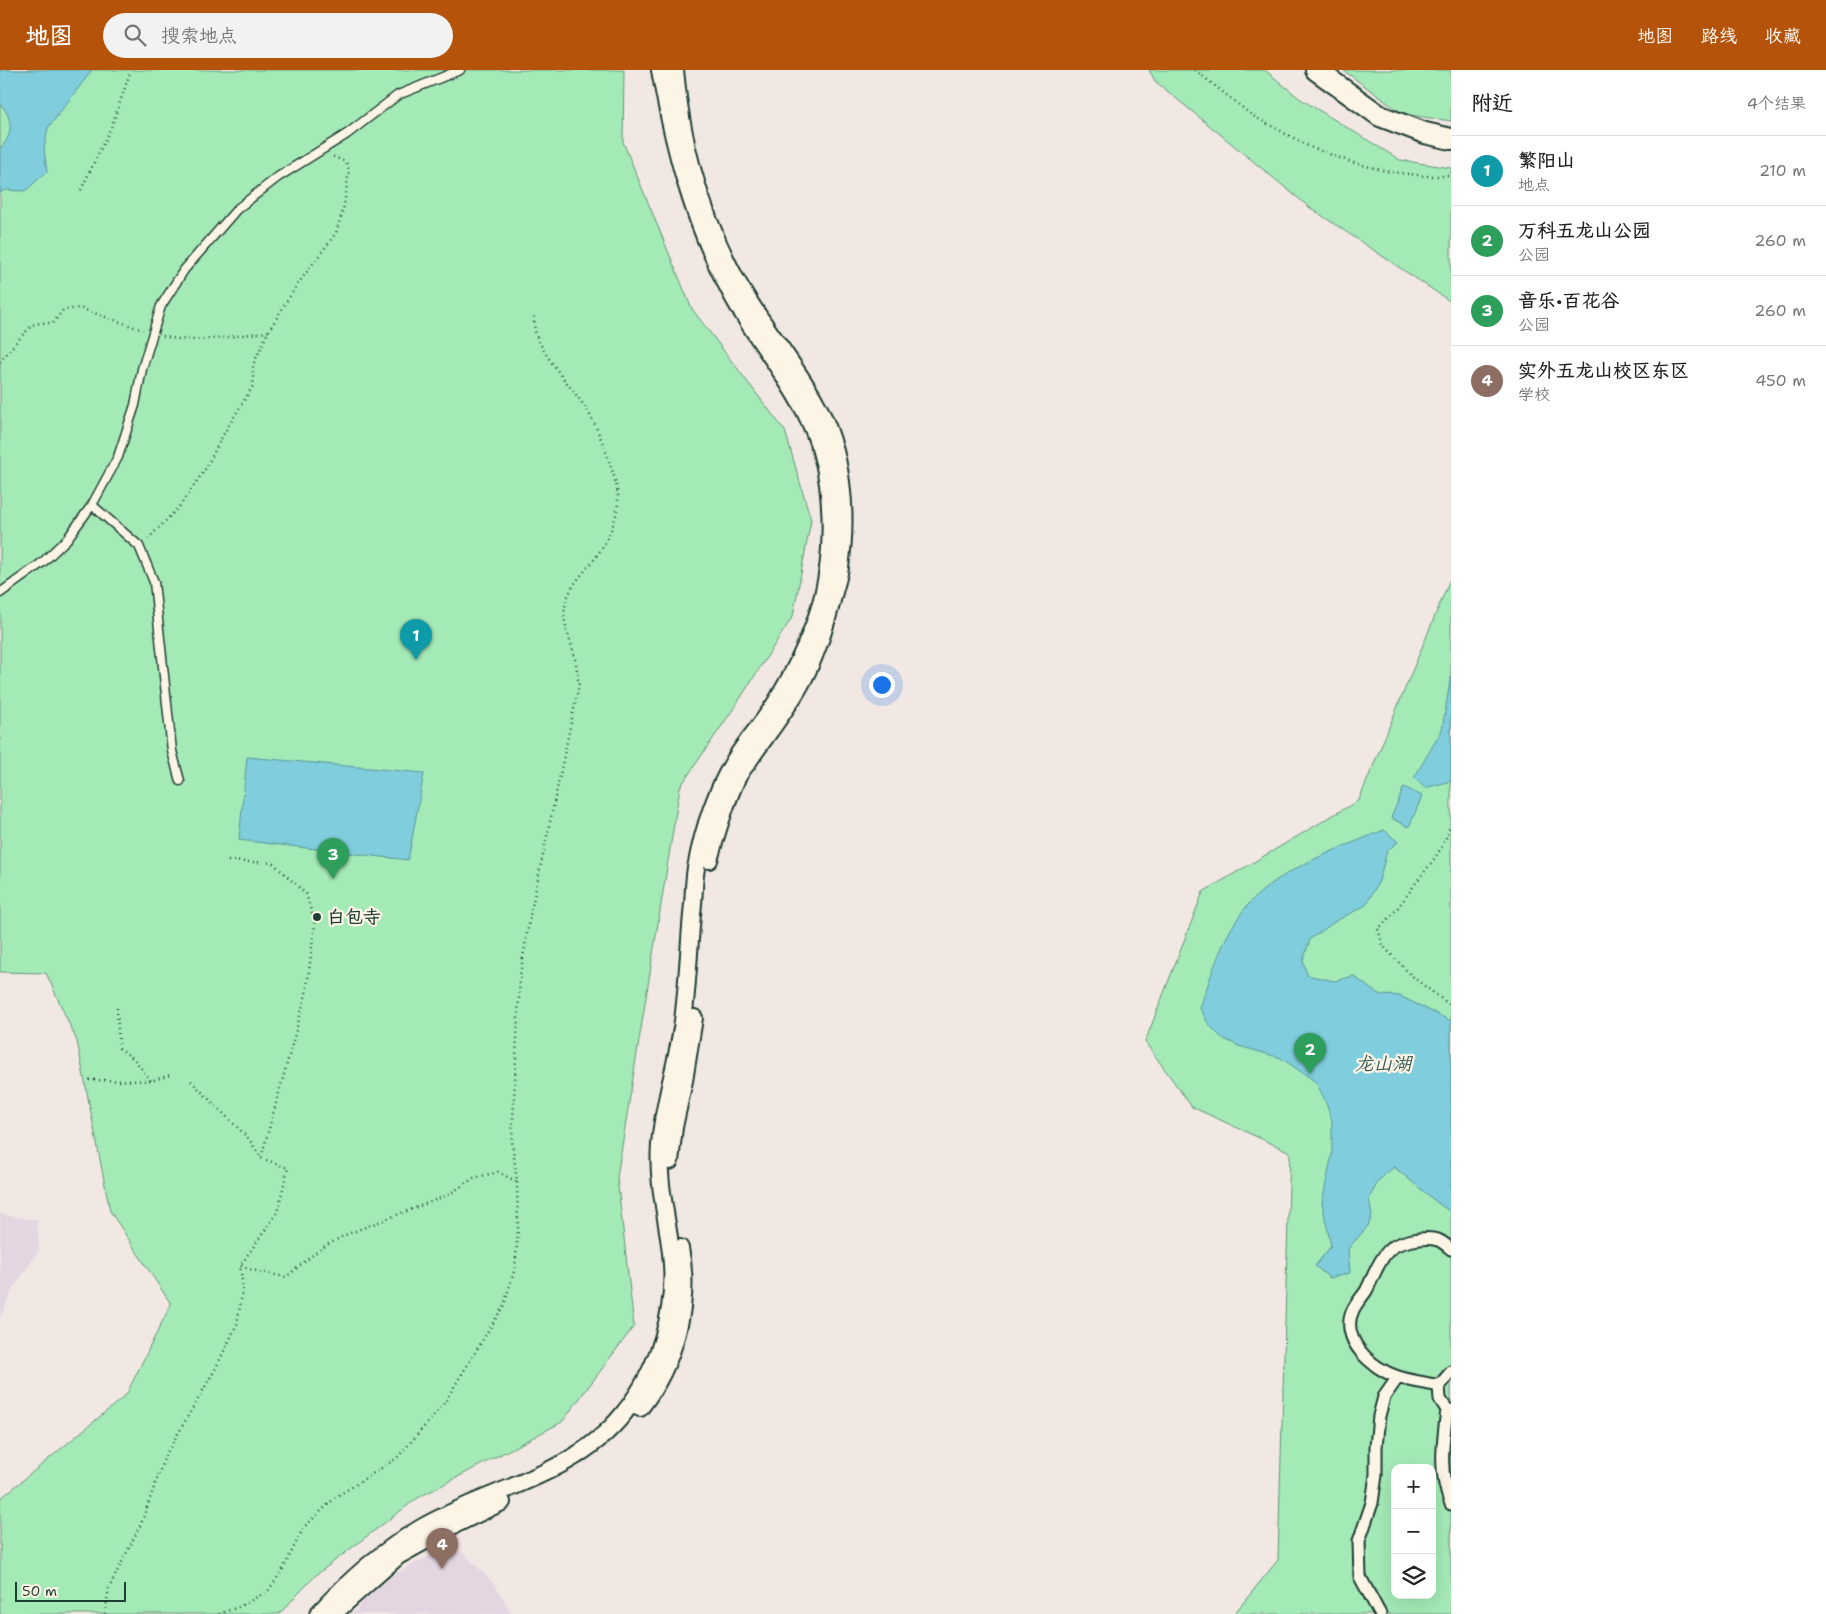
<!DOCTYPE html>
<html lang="zh">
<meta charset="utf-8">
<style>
body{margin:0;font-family:"Shantell Sans","LXGW WenKai TC",sans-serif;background:#f2f2f2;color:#222}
.controls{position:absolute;right:15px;bottom:15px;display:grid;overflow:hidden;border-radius:10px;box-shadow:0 5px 20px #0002}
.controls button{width:45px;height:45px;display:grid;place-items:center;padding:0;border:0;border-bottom:1px solid #e0e0e0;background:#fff;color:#222;font:25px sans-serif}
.scale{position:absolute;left:15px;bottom:12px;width:111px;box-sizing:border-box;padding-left:5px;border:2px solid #1f3d34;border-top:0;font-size:14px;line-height:18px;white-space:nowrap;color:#1f3d34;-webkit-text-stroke:4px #fcf5e5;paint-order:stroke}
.you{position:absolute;left:881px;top:614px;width:18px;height:18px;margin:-12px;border:4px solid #fff;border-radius:50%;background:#1a73e8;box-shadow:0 0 0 8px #1a73e833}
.badge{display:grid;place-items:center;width:32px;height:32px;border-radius:50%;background:#b45309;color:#fff;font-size:16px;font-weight:700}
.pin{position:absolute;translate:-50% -41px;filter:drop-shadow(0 1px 2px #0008)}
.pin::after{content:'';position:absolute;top:26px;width:18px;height:15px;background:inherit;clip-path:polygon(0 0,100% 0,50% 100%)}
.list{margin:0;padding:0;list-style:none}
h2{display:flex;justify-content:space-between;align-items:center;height:65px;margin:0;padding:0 20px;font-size:21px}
h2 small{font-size:16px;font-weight:400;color:#767676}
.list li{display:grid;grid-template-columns:32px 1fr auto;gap:15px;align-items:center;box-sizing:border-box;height:70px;padding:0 20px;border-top:1px solid #e0e0e0}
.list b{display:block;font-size:19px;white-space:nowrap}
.list p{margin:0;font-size:16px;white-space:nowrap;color:#767676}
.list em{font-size:16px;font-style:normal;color:#767676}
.icon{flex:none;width:28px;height:28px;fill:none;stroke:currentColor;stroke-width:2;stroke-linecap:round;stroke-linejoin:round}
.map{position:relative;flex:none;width:1451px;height:1544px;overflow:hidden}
header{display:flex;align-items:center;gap:30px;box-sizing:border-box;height:70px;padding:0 25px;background:#b45309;color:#fff}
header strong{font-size:24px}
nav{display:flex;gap:28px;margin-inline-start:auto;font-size:18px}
.search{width:350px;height:45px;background:#f2f2f2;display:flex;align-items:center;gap:12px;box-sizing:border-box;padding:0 18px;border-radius:28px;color:#767676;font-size:19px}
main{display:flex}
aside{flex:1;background:#fff}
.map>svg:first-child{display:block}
.built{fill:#e4d6e1}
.green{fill:#a4eab7;stroke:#629476;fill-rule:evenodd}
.water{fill:#80cedd;stroke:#599499}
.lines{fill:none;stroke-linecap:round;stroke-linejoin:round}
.service-casing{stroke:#1f3d34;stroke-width:11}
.pedestrian-casing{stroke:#1f3d34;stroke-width:15}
.minor-casing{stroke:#1f3d34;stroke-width:20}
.tertiary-casing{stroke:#1f3d34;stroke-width:24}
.path{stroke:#1f3d34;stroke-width:2.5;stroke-dasharray:1 4;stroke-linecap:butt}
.service{stroke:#fcf5e5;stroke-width:8}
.pedestrian{stroke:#fcf5e5;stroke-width:11}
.minor{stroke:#fcf5e5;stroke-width:16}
.tertiary{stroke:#fcf5e5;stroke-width:20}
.poi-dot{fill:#1f3d34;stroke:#fcf5e5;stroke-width:2}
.labels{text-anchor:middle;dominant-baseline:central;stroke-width:4.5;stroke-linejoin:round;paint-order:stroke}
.poi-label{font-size:18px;font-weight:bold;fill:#1f3d34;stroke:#fcf5e5;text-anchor:start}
.water-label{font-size:19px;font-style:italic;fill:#325a56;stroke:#fcf5e5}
</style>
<header>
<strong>地图</strong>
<div class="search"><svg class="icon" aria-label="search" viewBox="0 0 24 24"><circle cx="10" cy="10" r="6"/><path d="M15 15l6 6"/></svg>搜索地点</div>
<nav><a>地图</a><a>路线</a><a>收藏</a></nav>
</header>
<main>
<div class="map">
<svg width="1451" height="1544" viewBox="0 0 1451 1544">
<rect width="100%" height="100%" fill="#f1e7e3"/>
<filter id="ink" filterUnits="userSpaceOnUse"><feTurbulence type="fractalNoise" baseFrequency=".02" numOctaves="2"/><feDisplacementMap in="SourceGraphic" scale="10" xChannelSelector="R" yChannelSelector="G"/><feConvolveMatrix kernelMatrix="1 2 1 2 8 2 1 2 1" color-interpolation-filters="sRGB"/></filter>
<g filter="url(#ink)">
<!-- built -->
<path class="built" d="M0,1143l3,2 34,5 2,30 -27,41 -12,27z
M452,1474l16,13 27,28 17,29h-160l30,-33z"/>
<!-- green -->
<path class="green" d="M0,0h624l-1,72 69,167 93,122 26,89 -18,96 -59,92 -54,79 -63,390 17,149 -72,96 -146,77 -100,76 -37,39h-279v-115l126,-104 45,-91 -61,-93 -33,-170 -31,-68 -46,-1z
M1149,0h116l34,28 101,62 51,8v134l-142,-95 -154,-126z
M1343,0h108v51l-48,-7z
M1451,507v1037h-217l44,-54 12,-408 -98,-45 -47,-65 58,-150 156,-92zM1395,1398h37v127h-37z"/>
<!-- water -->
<path class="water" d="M0,0h92l-44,58 -4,21 3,23 -22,19 -20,-1 -5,3v-45c14,-12 13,-31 0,-44z
M1451,605v106l-26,7 -11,-10 28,-48z
M247,687l177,16 -16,87 -169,-20z
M1404,717l18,9 -13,31 -18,-9z
M1384,760l14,12 -11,9 -8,30 -13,24 -30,16 -26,18 -7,22 4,14 27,6 20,-5 18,14 10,5 18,1 51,25v191l-12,-8 -45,-37 -15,13 -10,19 3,16 -4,11 -20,23 2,24 -20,5 -15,-12 16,-20 -9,-43 10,-49v-33l-7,-21 -9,-18 -35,-24 -42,-12 -17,-8 -13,-13 -9,-17c12,-35 23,-75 48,-103 30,-36 93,-57 136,-75z"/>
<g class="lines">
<!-- service casing -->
<g class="service-casing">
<path id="service" d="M92,435l47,41 15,36 18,169 8,30
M0,523l43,-31 24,-23 25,-34 26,-48 17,-52 7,-36 19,-63 23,-36 53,-61 41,-32 69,-43 51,-39 62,-25"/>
</g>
<!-- pedestrian casing -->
<g class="pedestrian-casing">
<path id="pedestrian" d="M1451,1179c-4,-3 -8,-7 -13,-9 -13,-4 -41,1 -50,11 -10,10 -15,27 -22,40 -4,6 -10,12 -13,19 -14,29 19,59 45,67 13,4 28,6 41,9l12,-14
M1439,1316l1,13 7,11
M1451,1340h-4c-4,32 -9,63 4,94
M1380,1544l-20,-37 -1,-36 13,-38 4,-28v-28l3,-31 5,-19 14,-20"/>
</g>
<!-- minor casing -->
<g class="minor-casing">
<path id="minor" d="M675,0c6,71 26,143 59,206 24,45 58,83 82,127 27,48 32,111 24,164 -1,9 -4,17 -6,25 -8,34 -18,66 -36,97 -13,22 -29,43 -44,64 -5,8 -12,16 -17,25 -12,26 -20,54 -28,82
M670,1091l4,-34 10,-46 10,-63
M640,1338c35,-44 51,-105 40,-160
M318,1544c31,-34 64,-63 103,-86 67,-39 153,-51 203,-115 35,-44 54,-104 47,-160 -4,-37 -14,-71 -11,-108 3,-42 18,-83 23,-124 5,-39 6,-78 10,-117 1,-12 1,-25 3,-36 7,-38 20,-78 40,-110 13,-21 30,-38 42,-59 43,-72 60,-131 50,-215 -10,-79 -62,-125 -97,-191 -38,-70 -57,-145 -71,-223
M333,1544l65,-58 54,-30 50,-24"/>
</g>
<!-- tertiary casing -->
<g class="tertiary-casing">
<path id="tertiary" d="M1316,0l64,46 45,17 26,6"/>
</g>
<!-- path -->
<path class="path" d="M1195,0l58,46 57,31 41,15 34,9 40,5h26
M81,120l31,-65 19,-55
M163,266c31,9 72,-1 105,-4
M0,292c4,-6 27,-33 33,-37 5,-3 14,-2 20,-2l10,-13 17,-2 63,22
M148,469l31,-32 27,-39 17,-33 30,-49v-21l15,-33 29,-47 39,-52 8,-27 5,-36 -3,-8 -14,-6
M1451,753c-7,26 -17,36 -33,57 -13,18 -24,35 -40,49l5,17 31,32 37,28
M228,791l45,2 33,31 9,30 -9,70 -45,164
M117,938l2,40 15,11 17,22
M89,1010l62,1 19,-6
M191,1011l58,58 12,19 27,10 -11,45 -37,53 20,6 26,5 34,-28 25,-14 103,-40 26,-17 24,-6 19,10
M105,1544l4,-26 32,-64 24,-68 51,-88 21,-44 6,-36 -3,-22
M219,1544l22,-8 27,-15 14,-20 22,-44 32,-30 61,-39 46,-53 61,-100 11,-37 3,-38 -1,-48 -5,-41 8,-166 10,-59 49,-231c-2,-10 -2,-20 -5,-30 -3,-16 -12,-30 -9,-48 3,-19 16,-31 27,-45 14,-17 27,-44 26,-66 -2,-21 -20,-69 -31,-86 -15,-23 -45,-54 -52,-79 -1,-5 -1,-11 -1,-15"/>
<!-- service -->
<use href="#service" class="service"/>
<!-- pedestrian -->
<use href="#pedestrian" class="pedestrian"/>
<!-- minor -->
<use href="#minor" class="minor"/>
<!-- tertiary -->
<use href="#tertiary" class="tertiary"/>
</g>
</g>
<!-- markers -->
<circle class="poi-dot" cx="317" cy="847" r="5"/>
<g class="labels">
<!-- poi labels -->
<g class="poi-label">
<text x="327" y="847">白包寺</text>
</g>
<!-- water labels -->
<g class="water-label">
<text x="1383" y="993">龙山湖</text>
</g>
</g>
</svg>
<div class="controls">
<button>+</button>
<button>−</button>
<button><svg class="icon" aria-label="layers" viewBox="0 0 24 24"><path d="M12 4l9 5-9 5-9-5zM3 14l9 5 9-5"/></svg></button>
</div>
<div class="scale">50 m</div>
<div class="you"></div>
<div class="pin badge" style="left:416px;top:590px;background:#0f9aa8">1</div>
<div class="pin badge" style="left:1310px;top:1004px;background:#2e9e5b">2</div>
<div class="pin badge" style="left:333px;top:809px;background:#2e9e5b">3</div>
<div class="pin badge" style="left:442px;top:1499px;background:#8d6e63">4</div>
</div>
<aside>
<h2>附近<small>4个结果</small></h2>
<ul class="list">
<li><span class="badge" style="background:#0f9aa8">1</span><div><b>繁阳山</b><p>地点</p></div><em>210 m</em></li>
<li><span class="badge" style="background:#2e9e5b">2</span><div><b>万科五龙山公园</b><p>公园</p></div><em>260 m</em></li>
<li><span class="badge" style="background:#2e9e5b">3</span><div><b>音乐·百花谷</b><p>公园</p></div><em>260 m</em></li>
<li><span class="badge" style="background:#8d6e63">4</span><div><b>实外五龙山校区东区</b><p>学校</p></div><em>450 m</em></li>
</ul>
</aside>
</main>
